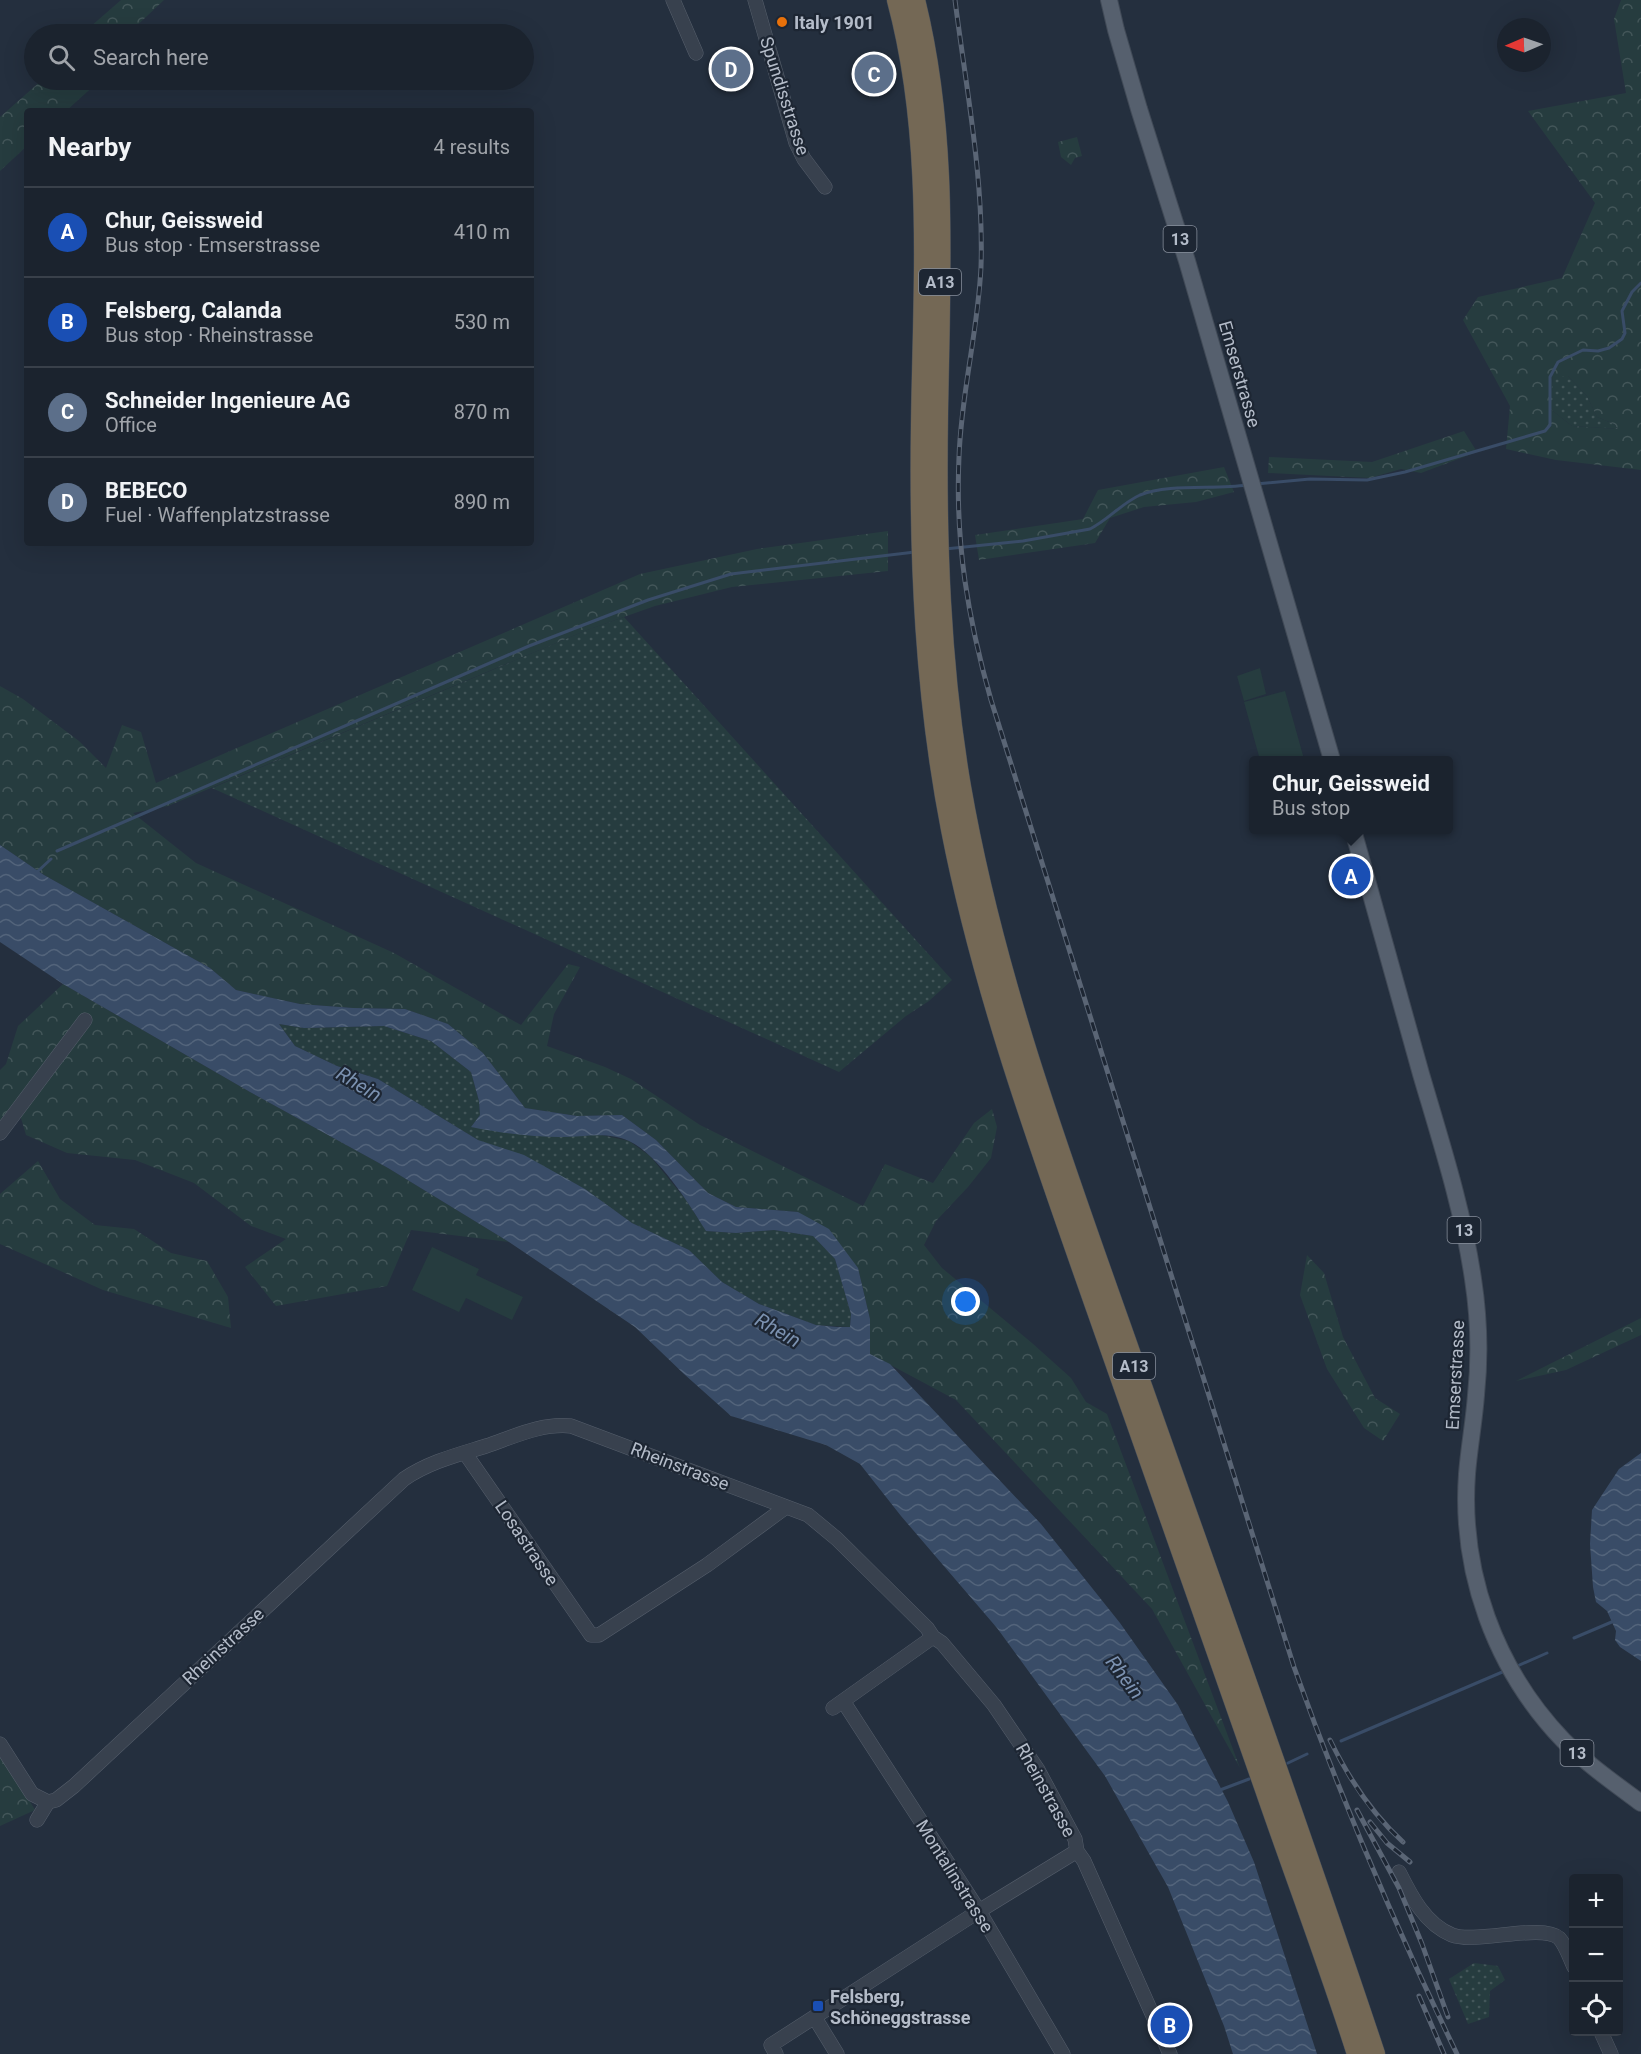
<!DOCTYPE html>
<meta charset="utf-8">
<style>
body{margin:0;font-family:Roboto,sans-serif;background:#242b36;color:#f1f3f6}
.controls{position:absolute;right:18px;bottom:18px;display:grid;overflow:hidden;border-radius:6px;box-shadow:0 6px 24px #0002}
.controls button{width:54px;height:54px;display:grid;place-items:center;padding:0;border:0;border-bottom:2px solid #39404a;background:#1b232e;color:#f1f3f6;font:30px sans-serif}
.compass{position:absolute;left:1497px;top:18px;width:54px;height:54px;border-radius:50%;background:#1b232e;box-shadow:0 6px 24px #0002;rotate:268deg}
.you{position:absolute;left:966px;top:1302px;width:21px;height:21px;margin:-15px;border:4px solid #fff;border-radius:50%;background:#1a73e8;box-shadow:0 0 0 9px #1a73e833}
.badge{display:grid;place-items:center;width:39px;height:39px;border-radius:50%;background:#1a73e8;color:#fff;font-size:20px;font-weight:700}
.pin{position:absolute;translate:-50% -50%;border:3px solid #fff;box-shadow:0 2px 6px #0006}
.popup{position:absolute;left:1249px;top:756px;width:204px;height:78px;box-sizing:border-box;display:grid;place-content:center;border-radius:6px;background:#1b232e;filter:drop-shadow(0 2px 4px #0005);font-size:20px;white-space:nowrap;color:#a0a4aa}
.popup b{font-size:22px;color:#f1f3f6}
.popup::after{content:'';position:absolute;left:50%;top:100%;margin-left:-12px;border:12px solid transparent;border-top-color:#1b232e}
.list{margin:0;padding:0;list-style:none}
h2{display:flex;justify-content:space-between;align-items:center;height:78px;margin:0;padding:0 24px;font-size:26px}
h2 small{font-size:20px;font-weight:400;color:#a0a4aa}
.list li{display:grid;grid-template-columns:39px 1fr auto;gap:18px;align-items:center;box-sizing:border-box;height:90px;padding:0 24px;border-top:2px solid #39404a}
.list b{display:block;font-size:22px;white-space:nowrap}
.list p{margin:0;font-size:20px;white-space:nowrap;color:#a0a4aa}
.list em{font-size:20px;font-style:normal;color:#a0a4aa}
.icon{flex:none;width:33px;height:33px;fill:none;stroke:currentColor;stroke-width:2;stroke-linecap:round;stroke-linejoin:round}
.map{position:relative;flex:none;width:1641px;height:2054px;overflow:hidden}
.search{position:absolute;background:#1b232e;box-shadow:0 6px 24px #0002;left:24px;top:24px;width:510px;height:66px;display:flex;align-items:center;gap:15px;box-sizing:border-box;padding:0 21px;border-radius:33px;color:#a0a4aa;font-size:22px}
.panel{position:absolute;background:#1b232e;box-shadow:0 6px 24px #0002;left:24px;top:108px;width:510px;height:438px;border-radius:6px}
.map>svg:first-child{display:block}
.grass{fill:url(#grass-dots)}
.forest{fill:url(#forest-crowns);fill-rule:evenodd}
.pitch{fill:#263c3f}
.water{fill:url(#water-waves);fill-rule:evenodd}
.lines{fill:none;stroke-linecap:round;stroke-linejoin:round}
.stream{stroke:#394c67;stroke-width:3}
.minor-casing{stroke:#565f6c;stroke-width:15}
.major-casing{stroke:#414a57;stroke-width:18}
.highway-casing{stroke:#434c59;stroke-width:21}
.minor{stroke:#38414e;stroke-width:14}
.major{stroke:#56606e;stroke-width:16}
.highway{stroke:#746855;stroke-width:20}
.rail-casing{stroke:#5a6575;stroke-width:5}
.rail{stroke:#1d2633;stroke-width:3;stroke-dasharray:9;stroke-linecap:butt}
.food-dot{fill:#e8710a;stroke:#1d2633;stroke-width:2}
.transit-dot{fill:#1a4fb4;stroke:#1d2633;stroke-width:2}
.labels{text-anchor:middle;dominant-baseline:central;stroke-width:4.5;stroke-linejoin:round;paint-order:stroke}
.shield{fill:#1d2633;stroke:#878f9c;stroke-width:1.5}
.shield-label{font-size:16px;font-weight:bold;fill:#b4bcc9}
.poi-label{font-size:18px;font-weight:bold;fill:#b4bcc9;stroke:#1d2633;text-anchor:start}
.street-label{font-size:18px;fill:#b4bcc9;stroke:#1d2633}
.water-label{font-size:20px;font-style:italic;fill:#7c92b1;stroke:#1d2633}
</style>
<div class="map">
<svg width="1641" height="2054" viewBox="0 0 1641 2054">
<defs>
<pattern id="grass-dots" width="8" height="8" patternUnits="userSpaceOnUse" patternTransform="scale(1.5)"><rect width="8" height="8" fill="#263c3f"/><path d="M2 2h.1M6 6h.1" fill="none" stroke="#435659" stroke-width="1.8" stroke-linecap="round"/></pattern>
<pattern id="forest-crowns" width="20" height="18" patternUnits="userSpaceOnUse" patternTransform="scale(1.5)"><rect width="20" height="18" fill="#263c3f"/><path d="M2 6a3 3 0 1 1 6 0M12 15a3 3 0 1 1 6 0" fill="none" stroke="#435659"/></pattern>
<pattern id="water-waves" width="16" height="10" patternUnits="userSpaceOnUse" patternTransform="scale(1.5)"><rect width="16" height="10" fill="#394c67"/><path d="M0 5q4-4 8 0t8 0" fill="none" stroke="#53647b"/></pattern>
</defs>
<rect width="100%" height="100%" fill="#242f3e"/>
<!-- grass -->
<path class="grass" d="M1553,376h15l19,20 10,21 17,7 4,5 -46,-3 -23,-18z
M624,617l328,363 -23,21 -23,15 -67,56 -627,-284 375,-158z
M279,1024l25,4 80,-2 47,15 40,31 8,29 1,14 -9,12 93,10 28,-4 37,8 21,15 36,44 20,31 30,2 38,-3 39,6 22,23 16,55 -1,13 -34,-2 -57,-21 -37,-22 -33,-32 -57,-27 -47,-34 -28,-15 -79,-34 -100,-61 -41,-13 -42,-20z
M1474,1963l24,3 7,14 -15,11 -1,26 -21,7 -19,-45z"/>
<!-- forest -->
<path class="forest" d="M121,0h43l-36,34h-46z
M1621,0h20v470l-85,-10 -50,-11 4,-43 -47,-86 15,-23 84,-19 33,-75 -67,-92 98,-18 -12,-74zM1553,376h15l19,20 10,21 17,7 4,5 -46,-3 -23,-18z
M42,80h51l4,3 -31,28h-39v35l-27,25v-54z
M1077,137l5,19 -7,2 -4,7 -10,-8 -3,-15z
M1464,431l13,21 -56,21 -20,-4 -31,9 -102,-5 1,-16 103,5z
M1224,467l10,25 -38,10 -52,5 -34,11 -15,25 -116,17 -4,-25 108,-16 15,-29z
M888,531v40l-156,16 -77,19 -68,24 -419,176 -35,7 63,50 198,90 127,72 47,-61 12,3 -26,47 -7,32 58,21 26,12 69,46 163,81 22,-42 48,19 41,-60 18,-14 5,18 -6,31 -23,29 -32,34 -12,24 18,23 90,75 39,35 15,24 21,12 133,354 -88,-159 -196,-209 -86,-46v-35l-12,-51 -60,-56 -62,-5 -28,-14 -52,-53 -34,-25 -45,1 -52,-8 -42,-55 -35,-29 -43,-15 -52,-1 -53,-4 -64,-14 -26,-22 -166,-93 -44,-30v-159l23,13 56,42 27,27 16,-43 19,7 15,51 484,-209 117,-25z
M63,984l187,108 138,76 121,74 -98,-12 -24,56 -111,20 -31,-39 41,-28 -35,-13 -57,-43 -59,-23 -68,-7 -41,-18 -8,-27 -18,20v-58l6,-6 12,-38z
M38,1161l22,38 35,26 39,4 37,24 36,8 21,36 3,31 -128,-38 -103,-46v-50z
M1307,1255l17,18 19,64 32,61 25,16 -17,27 -19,-13 -37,-59 -27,-74z
M1641,1318v17l-75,35 -50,11z
M0,1751l35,59 -35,16z"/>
<!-- pitch -->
<path class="pitch" d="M1260,668l6,26 -22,7 -7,-25z
M1285,691l19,68 -44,1 -16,-58z
M432,1247l47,22 -3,6 47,22 -11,23 -46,-22 -7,14 -47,-22z"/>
<!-- water -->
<path class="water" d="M0,845l44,30 166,93 26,22 64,14 53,4 52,1 43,15 35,29 42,55 52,8 45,-1 34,25 52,53 28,14 62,5 31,17 29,39 12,51v35l20,10 151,160 79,99 58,82 50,97 26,60 63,192h-84l-9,-28 -56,-139 -63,-111 -108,-148 -96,-112 -41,-52 -34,-19 -95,-29 -47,-42 -49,-47 -126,-85 -121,-74 -138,-76 -187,-108 -63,-42zM279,1024l25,4 80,-2 47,15 40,31 8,29 1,14 -9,12c30,6 59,10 91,10 22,0 46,-6 67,4 30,14 60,63 77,90l30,2 38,-3 39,6 22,23 16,55 -1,13h-13l-21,-2 -57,-21 -37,-22 -33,-32 -57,-27 -47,-34 -61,-34 -46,-15 -100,-61 -41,-13 -42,-20z
M1641,1453v208l-21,-14 -5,-7 1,-9 -9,-20 -11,-9 -3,-15 -3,-43 2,-34 27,-41z"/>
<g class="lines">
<!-- stream -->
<path class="stream" d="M1256,484l54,-5 57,1 38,-8 140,-41 5,-6v-48l8,-15 25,-12 15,1 11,-3 13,-9 3,-6 -3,-22 10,-19 9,-9
M945,549l78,-8 67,-12c18,-9 32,-26 50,-34 29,-12 75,-5 107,-10
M57,851l472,-205 119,-46 83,-26 184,-22
M37,872l14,-13
M1574,1638l40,-17
M1515,1667l32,-14
M1341,1741l166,-71
M1288,1763l19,-9
M1220,1790l29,-11"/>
<!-- minor casing -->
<g class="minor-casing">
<path id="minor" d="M673,0l23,53
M755,0l41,143 8,16 21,28
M0,1133l85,-113
M465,1453l126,182h8l108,-70 79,-58
M843,1701l136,210 84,143
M833,1708l100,-71
M0,1744l32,50 16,8
M37,1820l11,-18 8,-2 18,-14 330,-307c25,-17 53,-24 82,-33 27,-9 55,-23 85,-20l237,89 29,24 90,89 6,9 9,6 52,62 19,28 25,37 37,69 2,12 7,10 86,193
M1399,1872c12,24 26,52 53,63 24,9 90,-12 107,3 6,6 11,20 15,29
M815,2018l22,36
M1601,2032l10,22
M776,2054l-5,-9 208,-134 98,-60"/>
</g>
<!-- major casing -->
<g class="major-casing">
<path id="major" d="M1109,0l7,30 23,79 48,152 145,499
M1353,830c23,81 45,163 68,244 20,68 42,136 52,205 6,39 7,78 3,116 -2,27 -7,53 -9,79 -7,98 28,195 96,266 24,24 51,43 78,63"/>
</g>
<!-- highway casing -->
<g class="highway-casing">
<path id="highway" d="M897,0c37,138 26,283 24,425 -2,135 4,271 30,404 32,164 90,322 145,479 56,162 113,323 170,484 30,87 63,174 91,262
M915,0c34,136 25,276 23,414 -2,124 2,250 23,373 33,190 100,370 164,551 84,239 170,476 250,716"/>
</g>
<!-- minor -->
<use href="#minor" class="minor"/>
<!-- major -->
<use href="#major" class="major"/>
<!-- highway -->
<use href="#highway" class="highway"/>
<!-- rail casing -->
<g class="rail-casing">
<path id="rail" d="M955,0c11,88 29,178 26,267 -3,64 -20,127 -22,190 -4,86 9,162 32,243l303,967c47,132 102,261 163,387
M1330,1740c19,39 41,73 73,102
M1357,1810l42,78 23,56 26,73
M1370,1822l17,21 23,19
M1419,1996l25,58"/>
</g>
<!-- rail -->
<use href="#rail" class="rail"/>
</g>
<!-- markers -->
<circle class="food-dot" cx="782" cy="22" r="6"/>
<rect class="transit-dot" x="812" y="2000" width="12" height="12" rx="3"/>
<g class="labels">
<!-- shield labels -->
<g class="shield">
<rect x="1163.5" y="226" width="33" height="26" rx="4.5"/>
<rect x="919" y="269" width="42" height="26" rx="4.5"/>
<rect x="1447.5" y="1217" width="33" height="26" rx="4.5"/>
<rect x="1113" y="1353" width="42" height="26" rx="4.5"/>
<rect x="1560.5" y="1740" width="33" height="26" rx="4.5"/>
</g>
<g class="shield-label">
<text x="1180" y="239">13</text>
<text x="940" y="282">A13</text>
<text x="1464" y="1230">13</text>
<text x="1134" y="1366">A13</text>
<text x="1577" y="1753">13</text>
</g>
<!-- poi labels -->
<g class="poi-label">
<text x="794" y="22">Italy 1901</text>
<text x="830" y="1996">Felsberg,<tspan x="830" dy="21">Schöneggstrasse</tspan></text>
</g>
<!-- street labels -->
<g class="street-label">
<text transform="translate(785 96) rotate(72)">Spundisstrasse</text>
<text transform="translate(1240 374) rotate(74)">Emserstrasse</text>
<text transform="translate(1455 1375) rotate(-87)">Emserstrasse</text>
<text transform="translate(680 1466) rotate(21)">Rheinstrasse</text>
<text transform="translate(527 1543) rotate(56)">Losastrasse</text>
<text transform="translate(223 1646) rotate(-43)">Rheinstrasse</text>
<text transform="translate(1046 1790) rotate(61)">Rheinstrasse</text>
<text transform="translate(955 1876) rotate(58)">Montalinstrasse</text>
</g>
<!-- water labels -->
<g class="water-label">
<text transform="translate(359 1084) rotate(31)">Rhein</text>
<text transform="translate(778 1330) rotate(30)">Rhein</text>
<text transform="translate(1125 1677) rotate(53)">Rhein</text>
</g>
</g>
</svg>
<div class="controls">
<button>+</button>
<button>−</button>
<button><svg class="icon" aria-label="locate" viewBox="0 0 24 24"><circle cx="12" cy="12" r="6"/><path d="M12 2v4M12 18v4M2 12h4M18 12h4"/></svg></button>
</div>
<svg class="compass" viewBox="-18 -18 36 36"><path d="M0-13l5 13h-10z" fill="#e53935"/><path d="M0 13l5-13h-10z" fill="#a0a4aa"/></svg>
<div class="you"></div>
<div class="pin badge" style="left:1351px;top:876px;background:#1a4fb4">A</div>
<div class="popup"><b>Chur, Geissweid</b>Bus stop</div>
<div class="pin badge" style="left:1170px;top:2025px;background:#1a4fb4">B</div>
<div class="pin badge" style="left:874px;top:74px;background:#5c6f8a">C</div>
<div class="pin badge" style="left:731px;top:69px;background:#5c6f8a">D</div>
<div class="search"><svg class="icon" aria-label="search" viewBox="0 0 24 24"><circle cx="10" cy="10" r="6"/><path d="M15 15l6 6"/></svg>Search here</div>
<section class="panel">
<h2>Nearby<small>4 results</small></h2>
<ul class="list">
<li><span class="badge" style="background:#1a4fb4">A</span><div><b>Chur, Geissweid</b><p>Bus stop · Emserstrasse</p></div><em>410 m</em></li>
<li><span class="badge" style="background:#1a4fb4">B</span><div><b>Felsberg, Calanda</b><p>Bus stop · Rheinstrasse</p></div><em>530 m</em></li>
<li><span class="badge" style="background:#5c6f8a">C</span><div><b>Schneider Ingenieure AG</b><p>Office</p></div><em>870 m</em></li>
<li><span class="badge" style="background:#5c6f8a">D</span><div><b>BEBECO</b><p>Fuel · Waffenplatzstrasse</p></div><em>890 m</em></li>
</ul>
</section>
</div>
